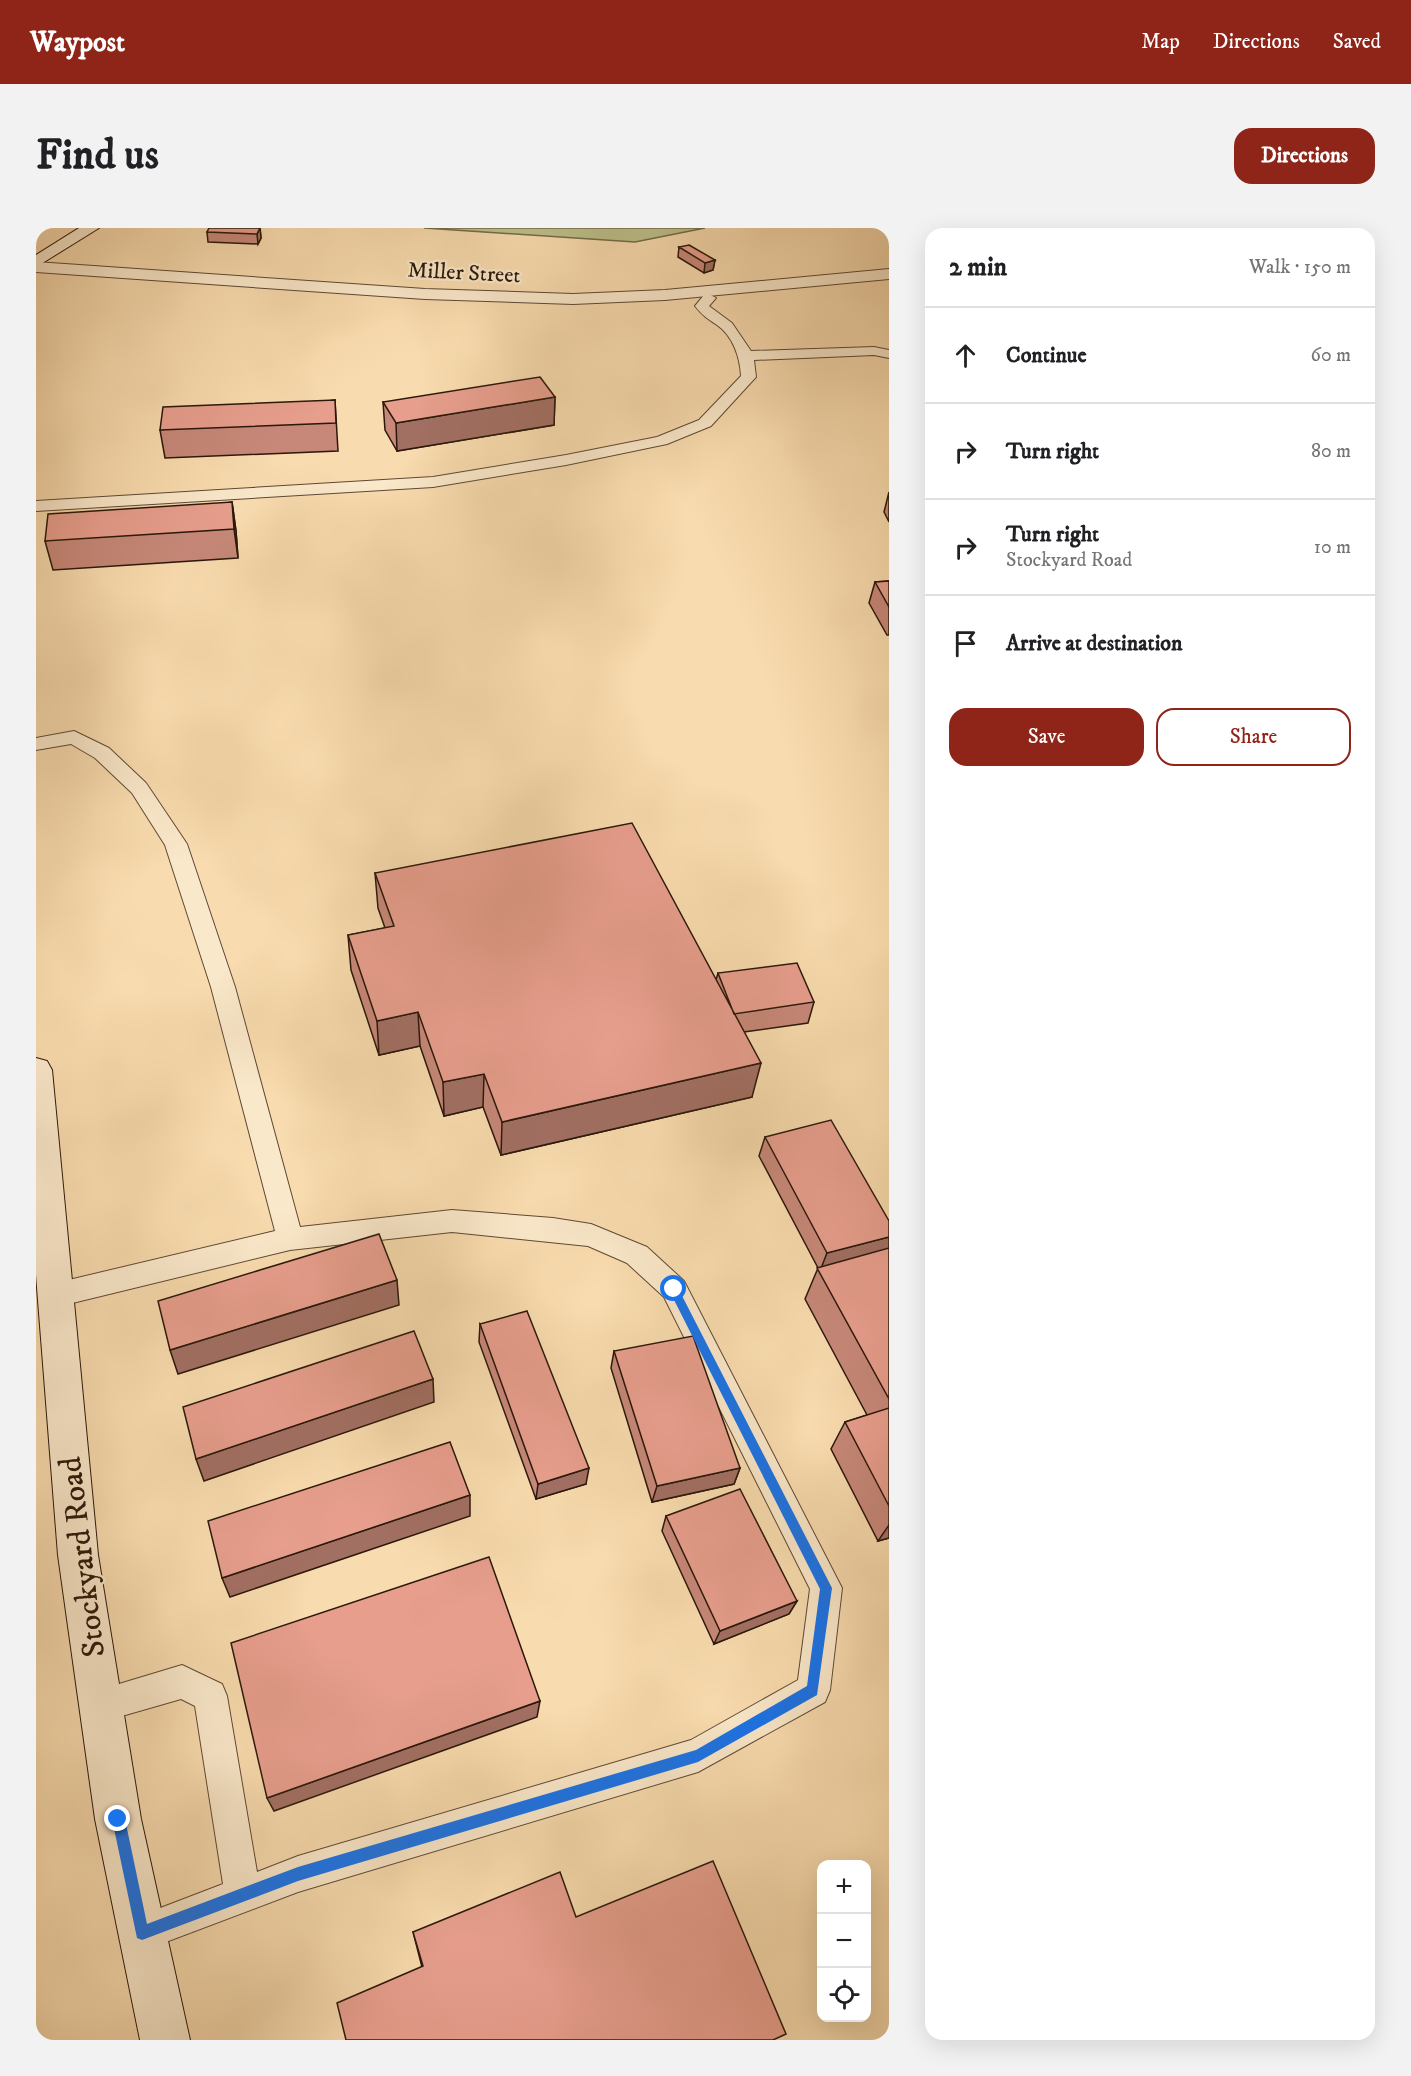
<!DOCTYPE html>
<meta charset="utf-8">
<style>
body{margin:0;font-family:"IM FELL DW Pica",serif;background:#f2f2f2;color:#202124}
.controls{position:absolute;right:18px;bottom:18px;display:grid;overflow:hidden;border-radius:12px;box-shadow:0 6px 24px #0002}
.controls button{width:54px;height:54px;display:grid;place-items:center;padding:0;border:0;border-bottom:2px solid #e0e0e0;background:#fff;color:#202124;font:30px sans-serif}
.stop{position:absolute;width:18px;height:18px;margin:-14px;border:4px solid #1a73e8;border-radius:50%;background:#fff}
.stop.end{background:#1a73e8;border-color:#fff;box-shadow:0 2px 6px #0008}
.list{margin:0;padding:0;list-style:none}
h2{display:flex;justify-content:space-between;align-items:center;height:78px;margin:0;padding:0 24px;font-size:26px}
h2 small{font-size:20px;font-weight:400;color:#757577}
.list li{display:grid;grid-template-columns:39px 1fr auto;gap:18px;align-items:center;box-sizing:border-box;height:96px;padding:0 24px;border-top:2px solid #e0e0e0}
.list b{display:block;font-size:22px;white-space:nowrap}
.list p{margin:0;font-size:20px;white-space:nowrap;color:#757577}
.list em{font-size:20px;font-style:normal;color:#757577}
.actions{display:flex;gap:12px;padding:18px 24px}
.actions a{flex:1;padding:14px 0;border:2px solid #8f2418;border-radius:18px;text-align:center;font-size:21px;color:#8f2418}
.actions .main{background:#8f2418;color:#fff}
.icon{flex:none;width:33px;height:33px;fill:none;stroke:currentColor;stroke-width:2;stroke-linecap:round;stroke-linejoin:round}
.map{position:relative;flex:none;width:853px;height:1812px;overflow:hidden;border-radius:18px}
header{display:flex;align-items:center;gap:36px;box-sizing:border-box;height:84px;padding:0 30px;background:#8f2418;color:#fff}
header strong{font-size:28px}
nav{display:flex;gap:33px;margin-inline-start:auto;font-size:21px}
.intro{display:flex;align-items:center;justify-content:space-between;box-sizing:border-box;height:144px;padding:0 36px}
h1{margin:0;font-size:42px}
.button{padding:15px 27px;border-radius:18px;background:#8f2418;color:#fff;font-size:21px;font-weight:700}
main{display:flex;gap:36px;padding:0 36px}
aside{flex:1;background:#fff;border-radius:18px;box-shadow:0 6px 24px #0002}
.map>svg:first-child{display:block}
.green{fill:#bcc08b;stroke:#746c4b;stroke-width:1.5}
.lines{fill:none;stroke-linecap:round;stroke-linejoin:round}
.lane-casing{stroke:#5e4934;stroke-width:2}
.street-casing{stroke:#5e4934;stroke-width:2}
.secondary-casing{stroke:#2b180b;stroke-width:2}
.lane{fill:#fae8ca;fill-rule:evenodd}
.street{fill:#fae8ca;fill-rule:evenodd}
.secondary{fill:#fae8ca;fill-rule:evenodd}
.wall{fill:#c78879;stroke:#2b180b;stroke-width:1.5}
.shaded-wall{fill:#a26f63;stroke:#2b180b;stroke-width:1.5}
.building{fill:#e79e8d;stroke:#2b180b;stroke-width:1.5}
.route{fill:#1a73e8}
.labels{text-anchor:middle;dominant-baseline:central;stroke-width:4.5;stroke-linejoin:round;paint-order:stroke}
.far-street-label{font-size:22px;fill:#2b180b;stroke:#fae8ca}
.near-street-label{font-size:32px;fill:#2b180b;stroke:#fae8ca}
</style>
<header>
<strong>Waypost</strong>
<nav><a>Map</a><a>Directions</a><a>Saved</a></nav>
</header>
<div class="intro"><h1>Find us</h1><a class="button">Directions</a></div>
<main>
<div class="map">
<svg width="853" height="1812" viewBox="0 0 853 1812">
<rect width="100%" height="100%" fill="#f8dbae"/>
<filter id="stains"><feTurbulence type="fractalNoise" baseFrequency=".00333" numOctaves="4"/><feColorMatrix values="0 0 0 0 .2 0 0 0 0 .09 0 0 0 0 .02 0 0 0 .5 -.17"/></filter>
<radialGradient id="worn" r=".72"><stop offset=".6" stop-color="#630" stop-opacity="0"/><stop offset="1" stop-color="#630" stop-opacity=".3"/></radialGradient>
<!-- green -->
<path class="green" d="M388,0h281l-70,14z"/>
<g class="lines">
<!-- lane casing -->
<g class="lane-casing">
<path id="lane" d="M673,66l7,4 -7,8 23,17 19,28 123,-4 15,3v8l-15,-3 -120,5 2,17 -45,49 -44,18 -101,21 -133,22 -397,24v-10l397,-24 133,-22 91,-18 42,-17 42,-44c-1,-19 -8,-40 -24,-51 -9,-6 -15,-10 -22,-19l9,-11z
M38,503l35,17 37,35 41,61 48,143 65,240 152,-17 101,8 38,6 56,23 37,34 158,307 -12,102 -5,12 -127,70 -400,120 -156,59 -13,-5 -5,-13 5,-13 94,-36 -28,-178 -14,-7 -80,23 -12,-5 -5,-12 5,-12 93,-28 40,19 5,12 30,176 41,-16 393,-116 107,-60 12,-91 -146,-292 -37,-34 -39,-17 -136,-14 -162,18 -234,57 -10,-3 -4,-9 4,-9 10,-3 219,-52 -64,-244 -46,-142 -33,-52 -37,-35 -24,-14 -35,6v-12z"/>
</g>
<!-- street casing -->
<g class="street-casing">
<path id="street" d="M0,34l389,27 148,5 92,-4 224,-21v10l-224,21 -92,4 -148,-5 -389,-27z"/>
</g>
<!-- secondary casing -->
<g class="secondary-casing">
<path id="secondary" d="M43,0h20l-63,39v-12z
M0,830l11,3 5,9 46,485 43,264 49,221h-50l-45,-221 -37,-264 -22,-280z"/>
</g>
<!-- lane -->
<use href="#lane" class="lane"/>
<!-- street -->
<use href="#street" class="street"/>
<!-- secondary -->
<use href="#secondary" class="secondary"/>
</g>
<!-- wall -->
<path class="wall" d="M224,0l1,10 -3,6 -50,-2 -1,-10z
M643,19l36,13 -2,10 -9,3 -26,-16z
M519,169l-1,28 -157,26 -12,-21 -2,-28z
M299,172l3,51 -173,7 -5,-28z
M853,264v30l-5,-10z
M196,274l4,29 2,27 -185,12 -8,-29z
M853,353v54h-2l-18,-32 6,-21z
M339,645l341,107 2,-7 96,29 -6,21 -64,9 8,65 -251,58 -18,-48 -39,9 -24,-70 -41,9 -28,-85 -3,-35 37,-7 -7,-20z
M729,909l124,84v317l-11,3 -47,-92 14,-27 22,-7 -62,-116 13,-31 -59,-112z
M444,1096l106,160 -50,15 -57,-157z
M578,1123l126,117 -6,16 -82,18 -41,-134z
M630,1288l131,85 -8,13 -75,30 -52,-113z
M540,1689l210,117 -364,-67 -9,-35z"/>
<!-- shaded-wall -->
<path class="shaded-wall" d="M224,0l1,10 -3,6 -1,-10z
M679,32l-2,10 -9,3 1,-10z
M519,169l-1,28 -157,26 -1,-28z
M196,274l4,29 2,27 -4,-29z
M382,784l2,34 -41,9 -2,-34z
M725,835l-9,34 -251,58 1,-33z
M448,846l-1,33 -39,9 -1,-34z
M853,1009v14l-69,20 7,-18z
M361,1052l2,25 -221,69 -8,-24z
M397,1151l1,23 -230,79 -8,-22z
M553,1240l-3,16 -50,15 2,-15z
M704,1240l-6,16 -82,18 5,-16z
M434,1267v21l-240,81 -8,-19z
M853,1297v13l-11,3z
M761,1373l-8,13 -75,30 6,-13z
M504,1473l-3,16 -263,94 -7,-13z"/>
<!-- building -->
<path class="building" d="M173,0h51l-3,6 -50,-2z
M653,17l26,15 -10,3 -26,-16z
M504,149l15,20 -159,26 -13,-21z
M299,172l1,23 -176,7 3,-23z
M196,274l2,27 -189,12 3,-27z
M853,353v26l-14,-25z
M596,595l129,240 -259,59 -18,-48 -41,8 -25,-70 -41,9 -29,-86 46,-9 -19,-53z
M761,735l17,39 -80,12 -16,-41z
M795,892l58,101v16l-62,16 -62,-116z
M343,1006l18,46 -227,70 -12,-49z
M853,1020v151l-72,-131z
M491,1083l62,157 -51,16 -58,-160z
M378,1103l19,48 -237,80 -13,-52z
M657,1108l47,132 -83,18 -43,-135z
M853,1180v98l-44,-84z
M414,1214l20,53 -248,83 -14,-57z
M704,1261l57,112 -77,30 -54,-115z
M453,1329l51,144 -273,97 -36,-155z
M677,1633l73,173 -13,6h-427l-9,-37 86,-37 -10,-34 147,-60 16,45z"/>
<!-- route -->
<path class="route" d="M638,1057l3,1 155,302 -15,107 -119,67 -400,119 -156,59 -5,-2 -25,-119 6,-6 7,6 22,105 151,-57 398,-117 111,-64 13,-97 -150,-297v-6z"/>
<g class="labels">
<!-- far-street labels -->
<g class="far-street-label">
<text transform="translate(428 45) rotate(3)">Miller Street</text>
</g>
<!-- near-street labels -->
<g class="near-street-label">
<text transform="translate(47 1329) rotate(-97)">Stockyard Road</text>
</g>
</g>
<rect width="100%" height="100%" filter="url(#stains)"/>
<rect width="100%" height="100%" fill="url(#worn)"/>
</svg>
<div class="controls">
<button>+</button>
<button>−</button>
<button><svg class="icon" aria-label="locate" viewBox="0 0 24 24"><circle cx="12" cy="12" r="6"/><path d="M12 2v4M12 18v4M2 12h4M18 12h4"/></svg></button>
</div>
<div class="stop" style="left:638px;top:1061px"></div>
<div class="stop end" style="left:82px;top:1591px"></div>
</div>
<aside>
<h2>2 min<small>Walk · 150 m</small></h2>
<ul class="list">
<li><svg class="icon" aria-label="ahead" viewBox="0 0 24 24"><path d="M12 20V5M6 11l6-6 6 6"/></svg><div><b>Continue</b></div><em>60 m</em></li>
<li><svg class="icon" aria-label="right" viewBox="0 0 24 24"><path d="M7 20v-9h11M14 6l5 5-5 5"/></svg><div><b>Turn right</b></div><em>80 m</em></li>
<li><svg class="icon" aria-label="right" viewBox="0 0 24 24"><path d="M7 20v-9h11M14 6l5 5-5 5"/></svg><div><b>Turn right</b><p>Stockyard Road</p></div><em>10 m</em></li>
<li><svg class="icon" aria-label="arrive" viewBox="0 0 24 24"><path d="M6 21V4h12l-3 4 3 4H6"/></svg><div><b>Arrive at destination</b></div></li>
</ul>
<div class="actions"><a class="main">Save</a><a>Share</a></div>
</aside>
</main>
